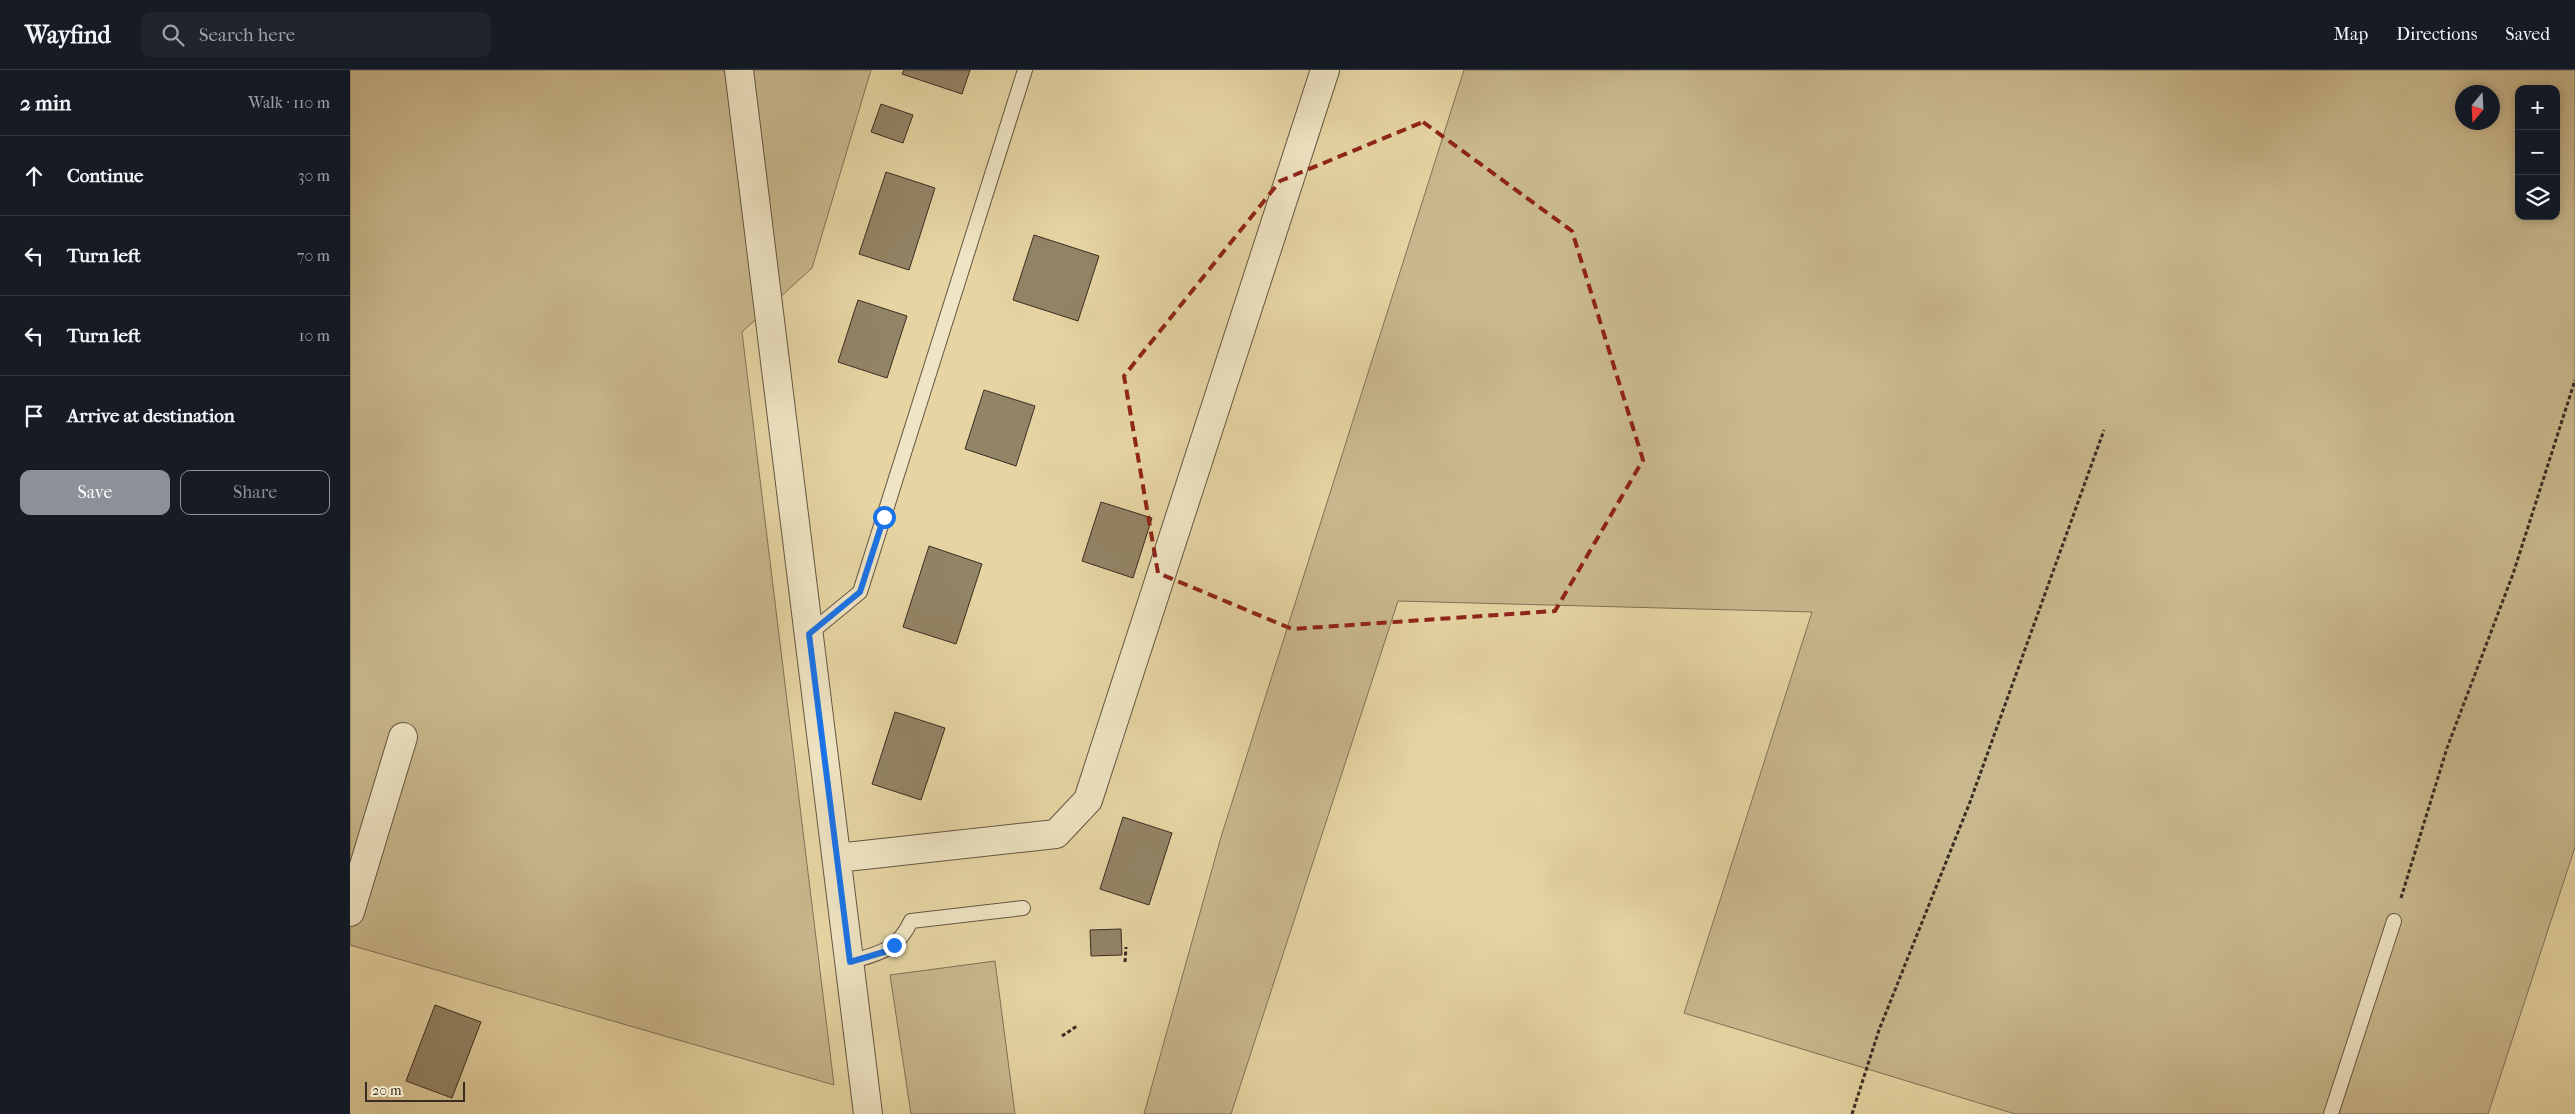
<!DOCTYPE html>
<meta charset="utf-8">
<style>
body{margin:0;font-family:"IM FELL French Canon",serif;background:#20242c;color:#f1f3f6}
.controls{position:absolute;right:15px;top:15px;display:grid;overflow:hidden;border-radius:10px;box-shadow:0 2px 8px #0003}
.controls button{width:45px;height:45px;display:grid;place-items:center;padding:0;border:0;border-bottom:1px solid #363941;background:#171b24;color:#f1f3f6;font:25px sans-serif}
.compass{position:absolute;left:2105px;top:15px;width:45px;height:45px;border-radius:50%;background:#171b24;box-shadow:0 2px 8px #0003;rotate:198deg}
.scale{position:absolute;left:15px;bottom:12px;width:100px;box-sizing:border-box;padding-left:5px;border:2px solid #392c23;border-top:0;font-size:14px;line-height:18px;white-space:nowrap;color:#392c23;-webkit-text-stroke:4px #efe4c3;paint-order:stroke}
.stop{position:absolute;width:15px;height:15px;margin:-11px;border:4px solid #1a73e8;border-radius:50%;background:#fff}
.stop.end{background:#1a73e8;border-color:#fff;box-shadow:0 1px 5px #0008}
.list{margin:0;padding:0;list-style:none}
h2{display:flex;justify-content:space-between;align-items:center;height:65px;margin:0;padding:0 20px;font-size:21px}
h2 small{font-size:16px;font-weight:400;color:#9ea1a6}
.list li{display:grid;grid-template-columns:32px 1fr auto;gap:15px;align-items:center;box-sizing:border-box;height:80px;padding:0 20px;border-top:1px solid #363941}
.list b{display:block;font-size:19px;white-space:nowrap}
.list em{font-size:16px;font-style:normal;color:#9ea1a6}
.actions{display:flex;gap:10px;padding:15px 20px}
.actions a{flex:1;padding:11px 0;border:1px solid #8c9099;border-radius:10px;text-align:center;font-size:18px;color:#8c9099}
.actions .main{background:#8c9099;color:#fff}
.icon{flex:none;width:28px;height:28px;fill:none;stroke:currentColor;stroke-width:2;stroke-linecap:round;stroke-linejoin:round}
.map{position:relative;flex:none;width:2225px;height:1044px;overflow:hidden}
header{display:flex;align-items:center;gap:30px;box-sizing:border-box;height:70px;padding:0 25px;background:#171b24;border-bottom:1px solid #363941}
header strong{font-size:24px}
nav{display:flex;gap:28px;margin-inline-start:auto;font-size:18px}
.search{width:350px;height:45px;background:#20242c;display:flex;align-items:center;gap:12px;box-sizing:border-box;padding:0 18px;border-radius:10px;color:#9ea1a6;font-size:19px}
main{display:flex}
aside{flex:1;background:#171b24}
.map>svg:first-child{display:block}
.green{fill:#c9b88d;stroke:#817258;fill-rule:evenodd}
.building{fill:#938466;stroke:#392c23}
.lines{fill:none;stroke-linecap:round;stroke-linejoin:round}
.lane-casing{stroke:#645643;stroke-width:16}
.street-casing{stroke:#645643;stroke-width:30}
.path{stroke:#392c23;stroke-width:3;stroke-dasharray:4 2.5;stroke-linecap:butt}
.lane{stroke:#efe4c3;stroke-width:14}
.street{stroke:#efe4c3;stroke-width:28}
.route{stroke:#1a73e8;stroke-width:6}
.marked{fill:none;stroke:#8f2418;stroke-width:4;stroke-dasharray:10 6;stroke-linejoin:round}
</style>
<header>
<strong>Wayfind</strong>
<div class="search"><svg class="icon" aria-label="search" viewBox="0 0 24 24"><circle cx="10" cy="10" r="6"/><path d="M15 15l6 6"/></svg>Search here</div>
<nav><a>Map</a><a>Directions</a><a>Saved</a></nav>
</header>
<main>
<aside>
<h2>2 min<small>Walk · 110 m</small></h2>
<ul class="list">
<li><svg class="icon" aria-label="ahead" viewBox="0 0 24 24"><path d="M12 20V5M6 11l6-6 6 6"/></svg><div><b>Continue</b></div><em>30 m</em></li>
<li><svg class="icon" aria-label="left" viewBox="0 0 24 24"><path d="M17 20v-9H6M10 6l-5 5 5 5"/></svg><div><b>Turn left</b></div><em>70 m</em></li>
<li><svg class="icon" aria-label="left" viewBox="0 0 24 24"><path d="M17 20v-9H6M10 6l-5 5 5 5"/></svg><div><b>Turn left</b></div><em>10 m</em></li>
<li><svg class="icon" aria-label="arrive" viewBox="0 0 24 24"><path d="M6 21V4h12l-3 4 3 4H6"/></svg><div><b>Arrive at destination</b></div></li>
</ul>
<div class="actions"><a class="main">Save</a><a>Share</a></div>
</aside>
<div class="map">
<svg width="2225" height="1044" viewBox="0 0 2225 1044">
<rect width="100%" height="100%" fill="#e6d5a3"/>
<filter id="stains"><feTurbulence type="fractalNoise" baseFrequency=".004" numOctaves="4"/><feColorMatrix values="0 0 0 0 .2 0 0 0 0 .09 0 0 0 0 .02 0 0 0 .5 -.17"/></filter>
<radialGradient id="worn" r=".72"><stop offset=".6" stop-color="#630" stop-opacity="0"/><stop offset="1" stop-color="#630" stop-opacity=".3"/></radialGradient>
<!-- green -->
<path class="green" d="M0,0h521l-59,198 -70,64 92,753 -484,-140z
M1114,0h1111v777l-87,267h-473l-331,-101 128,-401 -414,-11 -167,513h-87l77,-277zM2169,19h37v127h-37zM2112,22h30v30h-30z
M645,891l20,153h-104l-21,-139z"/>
<!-- building -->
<path class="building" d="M554,0h66l-8,24 -60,-20z
M531,34l32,11 -10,28 -32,-11z
M536,102l49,16 -26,82 -50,-16z
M684,165l65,21 -21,65 -65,-21z
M508,230l49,16 -20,62 -49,-16z
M634,320l51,16 -19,60 -51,-17z
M751,432l51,16 -19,60 -51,-17z
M579,476l53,18 -26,80 -53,-17z
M545,642l50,16 -24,72 -49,-16z
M773,747l49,16 -23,72 -49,-16z
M771,859l1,26 -31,1 -1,-26z
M85,935l46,17 -29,76 -46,-17z"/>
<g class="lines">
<!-- lane casing -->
<g class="lane-casing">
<path id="lane" d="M459,564l51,-42 165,-522
M500,892c29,-9 47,-11 61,-41l112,-13
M1981,1044l63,-193"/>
</g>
<!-- street casing -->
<g class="street-casing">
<path id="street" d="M389,0l129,1044
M487,788l219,-24 32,-34 237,-730
M0,842l53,-175"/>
</g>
<!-- path -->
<path class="path" d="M2051,828l46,-150 66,-174 62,-194
M775,892l1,-15
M712,966l15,-10
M1502,1044l27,-84 91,-228 134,-372"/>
<!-- lane -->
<use href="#lane" class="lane"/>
<!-- street -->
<use href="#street" class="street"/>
</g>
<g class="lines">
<!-- route -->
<path class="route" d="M534,447l-24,75 -51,42 41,328 34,-10 10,-7"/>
</g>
<!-- marked area -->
<path class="marked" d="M1073,52l149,109 71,229 -88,151 -263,18 -134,-56 -34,-197 156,-195z"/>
<rect width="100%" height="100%" filter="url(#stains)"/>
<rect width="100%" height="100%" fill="url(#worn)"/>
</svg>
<div class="controls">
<button>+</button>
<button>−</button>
<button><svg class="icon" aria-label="layers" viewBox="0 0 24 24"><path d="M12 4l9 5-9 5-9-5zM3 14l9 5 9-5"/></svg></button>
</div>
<svg class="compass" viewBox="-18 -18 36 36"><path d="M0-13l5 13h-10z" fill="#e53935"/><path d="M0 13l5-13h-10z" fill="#9ea1a6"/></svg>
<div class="scale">20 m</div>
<div class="stop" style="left:534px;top:447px"></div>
<div class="stop end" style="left:544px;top:875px"></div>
</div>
</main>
